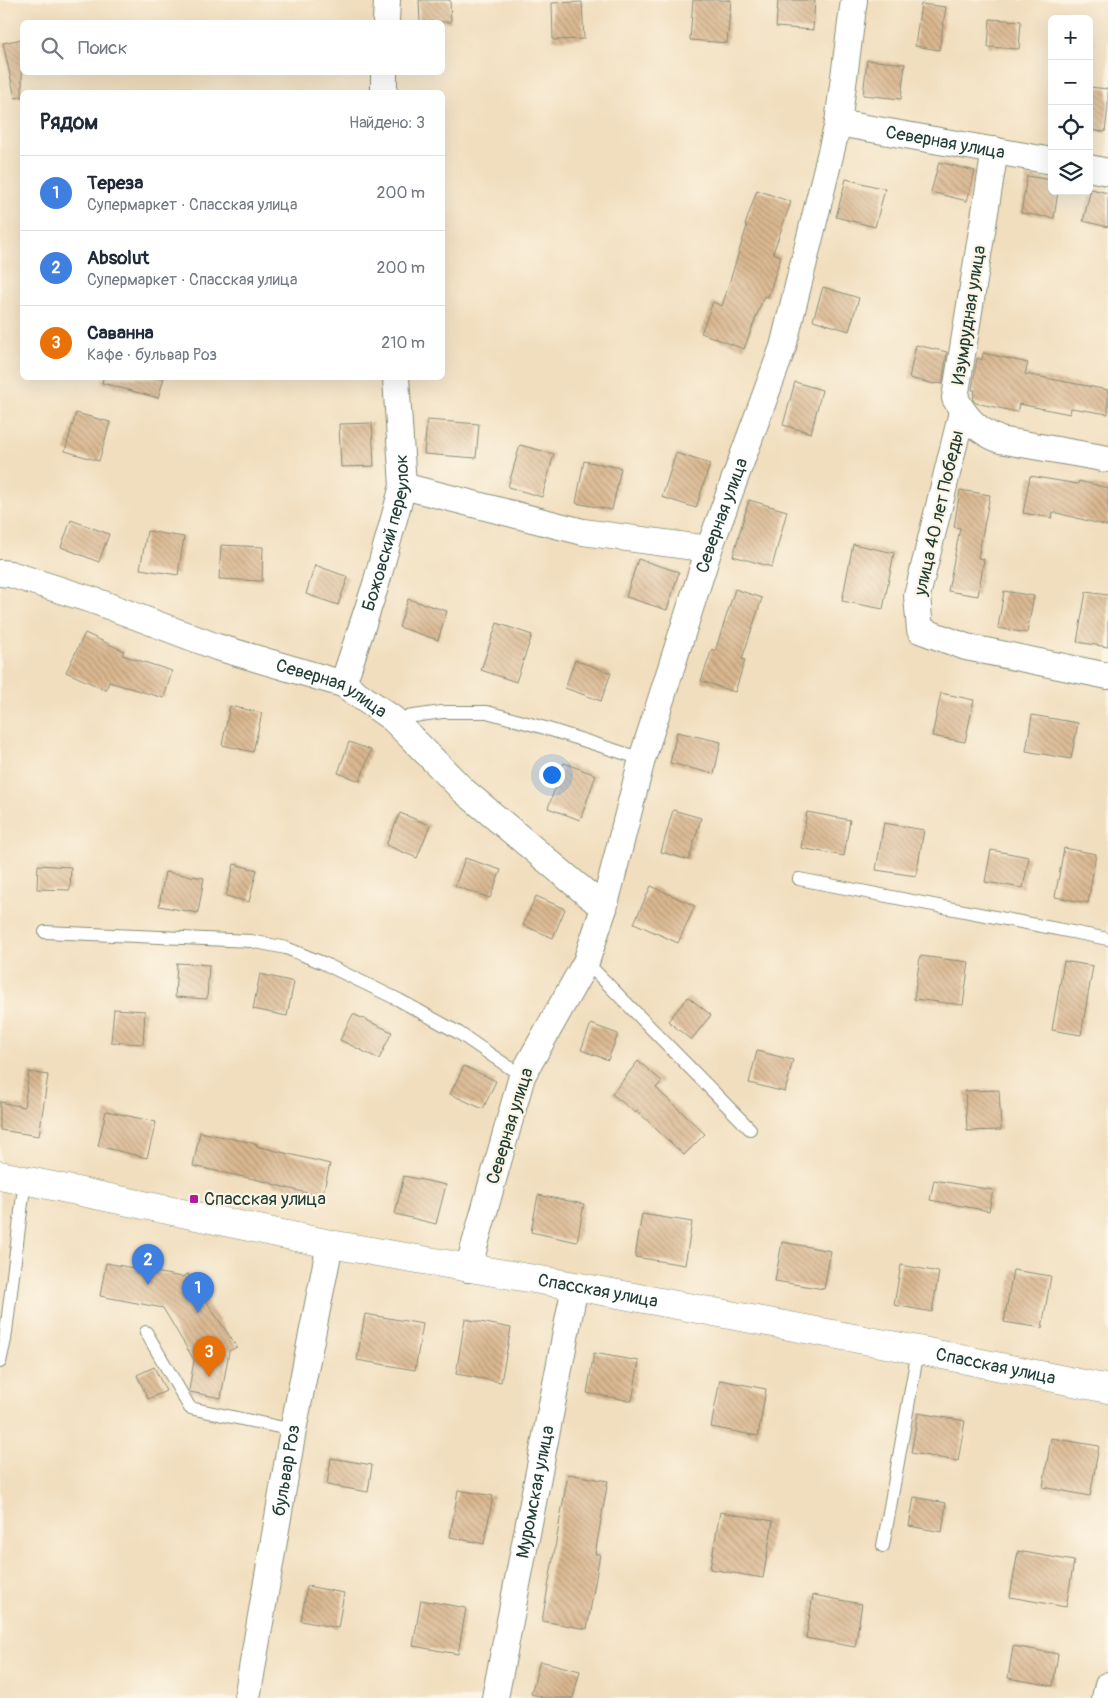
<!DOCTYPE html>
<html lang="ru">
<meta charset="utf-8">
<style>
body{margin:0;font-family:Pangolin,sans-serif;background:#f2f2f3;color:#1f2937}
.controls{position:absolute;right:15px;top:15px;display:grid;overflow:hidden;border-radius:8px;box-shadow:0 5px 20px #0002}
.controls button{width:45px;height:45px;display:grid;place-items:center;padding:0;border:0;border-bottom:1px solid #e0e1e3;background:#fff;color:#1f2937;font:25px sans-serif}
.you{position:absolute;left:551px;top:774px;width:18px;height:18px;margin:-12px;border:4px solid #fff;border-radius:50%;background:#1a73e8;box-shadow:0 0 0 8px #1a73e833}
.badge{display:grid;place-items:center;width:32px;height:32px;border-radius:50%;background:#0b8043;color:#fff;font-size:16px;font-weight:700}
.pin{position:absolute;translate:-50% -41px;filter:drop-shadow(0 1px 2px #0008)}
.pin::after{content:'';position:absolute;top:26px;width:18px;height:15px;background:inherit;clip-path:polygon(0 0,100% 0,50% 100%)}
.list{margin:0;padding:0;list-style:none}
h2{display:flex;justify-content:space-between;align-items:center;height:65px;margin:0;padding:0 20px;font-size:21px}
h2 small{font-size:16px;font-weight:400;color:#747a83}
.list li{display:grid;grid-template-columns:32px 1fr auto;gap:15px;align-items:center;box-sizing:border-box;height:75px;padding:0 20px;border-top:1px solid #e0e1e3}
.list b{display:block;font-size:19px;white-space:nowrap}
.list p{margin:0;font-size:16px;white-space:nowrap;color:#747a83}
.list em{font-size:16px;font-style:normal;color:#747a83}
.icon{flex:none;width:28px;height:28px;fill:none;stroke:currentColor;stroke-width:2;stroke-linecap:round;stroke-linejoin:round}
.map{position:relative;flex:none;width:1108px;height:1698px;overflow:hidden}
.search{position:absolute;background:#fff;box-shadow:0 5px 20px #0002;left:20px;top:20px;width:425px;height:55px;display:flex;align-items:center;gap:12px;box-sizing:border-box;padding:0 18px;border-radius:8px;color:#747a83;font-size:19px}
.panel{position:absolute;background:#fff;box-shadow:0 5px 20px #0002;left:20px;top:90px;width:425px;height:290px;border-radius:8px}
.map>svg:first-child{display:block}
.building{fill:url(#building-back-hatch)}
.lines{fill:none;stroke-linecap:round;stroke-linejoin:round}
.lane-casing{stroke:#888e79;stroke-width:14}
.street-casing{stroke:#888e79;stroke-width:28}
.secondary-casing{stroke:#888e79;stroke-width:29}
.lane{stroke:#fff;stroke-width:12}
.street{stroke:#fff;stroke-width:26}
.secondary{stroke:#fff;stroke-width:28}
.poi-dot{fill:#b5179e;stroke:#fcf5e5;stroke-width:2}
.labels{text-anchor:middle;dominant-baseline:central;stroke-width:4.5;stroke-linejoin:round;paint-order:stroke}
.street-label{font-size:18px;fill:#1f3d34;stroke:#fcf5e5}
.poi-label{font-size:18px;fill:#1f3d34;stroke:#fcf5e5;text-anchor:start}
</style>
<div class="map">
<svg width="1108" height="1698" viewBox="0 0 1108 1698">
<defs>
<pattern id="building-back-hatch" width="6" height="6" patternUnits="userSpaceOnUse" patternTransform="scale(1.25)"><rect width="6" height="6" fill="#dab790"/><path d="M-1 5l2 2M0 0l6 6M5-1l2 2" fill="none" stroke="#b09676"/></pattern>
</defs>
<rect width="100%" height="100%" fill="#fcf5e5"/>
<filter id="ink" filterUnits="userSpaceOnUse"><feTurbulence type="fractalNoise" baseFrequency=".02" numOctaves="2"/><feDisplacementMap in="SourceGraphic" scale="10" xChannelSelector="R" yChannelSelector="G"/><feConvolveMatrix kernelMatrix="1 2 1 2 8 2 1 2 1" color-interpolation-filters="sRGB"/></filter>
<filter id="wash" filterUnits="userSpaceOnUse"><feTurbulence type="fractalNoise" baseFrequency=".0096" numOctaves="4" result="noise"/><feDisplacementMap in="SourceGraphic" scale="20" xChannelSelector="R" yChannelSelector="G"/><feGaussianBlur stdDeviation="1.12" result="paint"/><feColorMatrix in="noise" values="0 0 0 0 0 0 0 0 0 0 0 0 0 0 0 0 0 1.4 0 .05"/><feComposite in="paint" operator="in"/></filter>
<g filter="url(#wash)">
<rect width="100%" height="100%" fill="#f1debe"/>
<g id="blocks">
<!-- building -->
<path class="building" d="M419,0h31l1,22h-31z
M693,0h38l-4,43 -37,-3z
M778,0h37l-2,30 -37,-3z
M582,2l2,37 -31,1 -1,-37z
M921,4l25,3 -7,43 -24,-4z
M990,19l31,2 -2,28 -31,-2z
M22,39v58l-7,1 -12,-55z
M867,60l38,4 -4,35 -38,-4z
M1089,87l19,2v18l-3,25 -16,-2z
M939,162l36,9 -8,30 -36,-9z
M1027,176l25,4v11h6l-4,27 -33,-5z
M846,179l39,10 -10,38 -39,-10z
M1091,189l17,4v34l-25,-6z
M757,190l34,12 -18,51 8,3 -13,41 -4,-1 -20,53 -43,-16 12,-31 9,4 25,-80 -2,-1z
M823,287l36,11 -10,33 -36,-11z
M916,345l31,7 -5,32 -7,-1v1l-26,-6z
M983,353l45,10 -3,11 83,16v24l-37,-6 -1,6 -51,-10 -2,8 -41,-9 -3,-3 2,-10h-3l5,-32 5,2z
M103,378h61l-6,20 -56,-15z
M795,382l27,8 -11,43 -28,-8z
M76,413l34,9 -11,39 -34,-10z
M427,420l52,4 -3,34 -52,-4z
M372,423l2,43 -33,1 -2,-43z
M520,445l34,9 -12,43 -34,-10z
M676,453l34,11 -14,44 -34,-11z
M584,461l37,7 -9,42 -36,-7z
M1030,476l48,8 1,-3 29,7v38l-55,-14 -1,6 -29,-5z
M960,490l30,5 -12,63 6,1 -6,37 -30,-5 12,-63 -6,-1z
M749,500l38,11 -15,56 -39,-11z
M71,520l38,14 -10,28 -38,-15z
M147,531l37,6 -6,38 -38,-6z
M853,544l41,9 -11,56 -41,-8z
M221,545l42,2 -1,34 -43,-2z
M638,559l41,13 -12,38 -41,-13z
M315,565l33,12 -10,28 -32,-11z
M735,589l27,9 -20,61 3,1 -10,32 -34,-11 11,-32 3,2z
M1004,591l30,5 -7,37 -29,-5z
M1086,592l22,3v52l-31,-5z
M408,599l39,12 -9,29 -39,-13z
M497,623l35,12 -16,47 -35,-12z
M85,633l39,18 -2,4 50,16 -8,27 -55,-16 -3,8 -40,-18z
M575,660l36,13 -10,28 -36,-13z
M941,693l33,7 -9,42 -33,-6z
M230,706l32,7 -9,39 -31,-7z
M1032,715l46,8 -7,36 -45,-8z
M677,732l44,10 -7,32 -44,-11z
M349,742l22,8 -11,31 -22,-8z
M564,763l32,12 -16,45 -32,-12z
M673,810l28,8 -12,42 -28,-8z
M807,812l43,8 -6,36 -43,-8z
M400,813l30,12 -13,33 -31,-13z
M884,823l40,7 -8,46 -40,-6z
M1064,848l32,6 -8,49 -33,-6z
M991,850l38,7 -6,31 -38,-6z
M465,858l36,12 -11,28 -35,-12z
M234,864l23,6 -8,32 -23,-6z
M38,865l33,2 -1,23 -33,-1z
M165,872l39,6 -6,35 -39,-7z
M651,886l44,20 -17,37 -44,-20z
M536,896l29,13 -12,29 -30,-13z
M920,956l49,6 -6,43 -49,-6z
M1064,961l29,5 -12,69 -29,-5z
M177,963l32,2 -2,34 -32,-2z
M260,974l34,8 -7,34 -34,-7z
M688,997l23,18 -20,25 -23,-19z
M114,1009l31,2 -2,33 -32,-2z
M353,1014l39,18 -13,27 -39,-19z
M591,1024l27,10 -10,26 -27,-10z
M757,1051l36,9 -8,32 -36,-9z
M638,1061l24,20 -6,7 49,46 -21,21 -47,-44 -1,2 -24,-19z
M464,1066l32,15 -13,28 -33,-15z
M29,1072l19,3 -9,61 -39,-6v-28l24,5z
M999,1090l2,40 -34,1 -2,-40z
M106,1111l50,11 -9,36 -49,-12z
M200,1132l57,12 -1,2 74,18 -8,33 -50,-13v-1l-79,-17z
M404,1176l42,9 -10,39 -41,-10z
M934,1180l59,10 -4,21 -59,-11z
M538,1195l46,9 -7,38 -46,-10z
M642,1214l50,8 -7,43 -50,-8z
M782,1242l49,9 -7,38 -49,-8z
M106,1263l76,14 6,-3 49,73 -8,4 -8,47 -31,-6 -1,-2 5,-30 -31,-52 -63,-12z
M901,1265l38,7 -7,40 -38,-7z
M1013,1270l38,6 -9,52 -38,-6z
M365,1314l58,10 -8,46 -58,-10z
M465,1319l46,9 -10,54 -45,-8z
M594,1353l45,8 -7,40 -45,-8z
M154,1367l12,24 -18,8 -11,-24z
M720,1380l46,9 -8,47 -47,-9z
M918,1413l47,8 -7,40 -47,-8z
M1051,1438l48,8 -9,50 -47,-9z
M331,1458l41,7 -4,27 -41,-7z
M568,1474l40,7 -13,73h5l-13,75 -45,-8z
M458,1490l35,6 -9,48 -34,-7z
M914,1497l32,6 -4,29 -33,-6z
M720,1512l53,9 -10,57 -53,-9z
M1018,1551l56,10 -8,46 -56,-10z
M307,1586l37,7 -6,35 -37,-7z
M813,1595l49,9 -7,43 -49,-9z
M421,1600l45,8 -8,46 -45,-8z
M1013,1646l45,8 -5,32 -45,-8z
M540,1661l40,10 -7,27h-27l-15,-4z"/>
</g>
</g>
<g filter="url(#ink)">
<use href="#blocks" fill-opacity="0" stroke="#888e79" stroke-width="1"/>
<g class="lines">
<!-- lane casing -->
<g class="lane-casing">
<path id="lane" d="M393,719l49,-7h45l58,16 97,31
M799,879l309,60
M45,932l206,9 35,7 37,15 76,37 60,33 63,43
M586,962l164,167
M146,1332l44,76 103,22
M0,1362l5,-22 20,-161
M883,1546l35,-196"/>
</g>
<!-- street casing -->
<g class="street-casing">
<g id="street">
<path d="M386,22l1,-22"/>
<path d="M384,92v-20"/>
<path id="s1" d="M838,123l214,38"/>
<path d="M995,150l-40,248c12,22 22,32 45,42l108,19"/>
<path d="M1089,168l19,4"/>
<path d="M962,412l-45,184 3,34 46,17 142,29"/>
<path d="M403,486l180,46 126,17"/>
<path id="s2" d="M0,573l10,1 88,28 119,45 126,37 50,35 71,72 140,117 -18,54 -64,114 -54,193"/>
<path id="s3" d="M343,684l33,-100 27,-98 -7,-108"/>
<path id="s4" d="M604,908l38,-149 67,-210 74,-202 55,-224 16,-123"/>
<path id="s5" d="M247,1698l46,-268 37,-186"/>
<path id="s6" d="M495,1698l80,-412"/>
<path d="M1105,1698l3,-13"/>
</g>
</g>
<!-- secondary casing -->
<g class="secondary-casing">
<g id="secondary">
<path id="s7" d="M0,1175l330,69 245,42 343,64 190,39"/>
</g>
</g>
<!-- lane -->
<use href="#lane" class="lane"/>
<!-- street -->
<use href="#street" class="street"/>
<!-- secondary -->
<use href="#secondary" class="secondary"/>
</g>
</g>
<!-- markers -->
<rect class="poi-dot" x="189" y="1194" width="10" height="10" rx="2.5"/>
<g class="labels">
<!-- street labels -->
<g class="street-label">
<text stroke="none"><textPath href="#s1" startOffset="109">Северная улица</textPath></text>
<text transform="translate(969 315) rotate(-81)">Изумрудная улица</text>
<text transform="translate(939 513) rotate(-77)">улица 40 лет Победы</text>
<text stroke="none"><textPath href="#s4" startOffset="410">Северная улица</textPath></text>
<text stroke="none"><textPath href="#s3" startOffset="158">Божовский переулок</textPath></text>
<text stroke="none"><textPath href="#s2" startOffset="352">Северная улица</textPath></text>
<text transform="translate(510 1126) rotate(-73)">Северная улица</text>
<text stroke="none"><textPath href="#s7" startOffset="609">Спасская улица</textPath></text>
<text stroke="none"><textPath href="#s7" startOffset="1014">Спасская улица</textPath></text>
<text stroke="none"><textPath href="#s5" startOffset="231">бульвар Роз</textPath></text>
<text stroke="none"><textPath href="#s6" startOffset="210">Муромская улица</textPath></text>
</g>
<!-- poi labels -->
<g class="poi-label">
<text x="204" y="1199">Спасская улица</text>
</g>
</g>
</svg>
<div class="controls">
<button>+</button>
<button>−</button>
<button><svg class="icon" aria-label="locate" viewBox="0 0 24 24"><circle cx="12" cy="12" r="6"/><path d="M12 2v4M12 18v4M2 12h4M18 12h4"/></svg></button>
<button><svg class="icon" aria-label="layers" viewBox="0 0 24 24"><path d="M12 4l9 5-9 5-9-5zM3 14l9 5 9-5"/></svg></button>
</div>
<div class="you"></div>
<div class="pin badge" style="left:198px;top:1313px;background:#3f7fe0">1</div>
<div class="pin badge" style="left:148px;top:1285px;background:#3f7fe0">2</div>
<div class="pin badge" style="left:209px;top:1377px;background:#e8710a">3</div>
<div class="search"><svg class="icon" aria-label="search" viewBox="0 0 24 24"><circle cx="10" cy="10" r="6"/><path d="M15 15l6 6"/></svg>Поиск</div>
<section class="panel">
<h2>Рядом<small>Найдено: 3</small></h2>
<ul class="list">
<li><span class="badge" style="background:#3f7fe0">1</span><div><b>Тереза</b><p>Супермаркет · Спасская улица</p></div><em>200 m</em></li>
<li><span class="badge" style="background:#3f7fe0">2</span><div><b>Absolut</b><p>Супермаркет · Спасская улица</p></div><em>200 m</em></li>
<li><span class="badge" style="background:#e8710a">3</span><div><b>Саванна</b><p>Кафе · бульвар Роз</p></div><em>210 m</em></li>
</ul>
</section>
</div>
